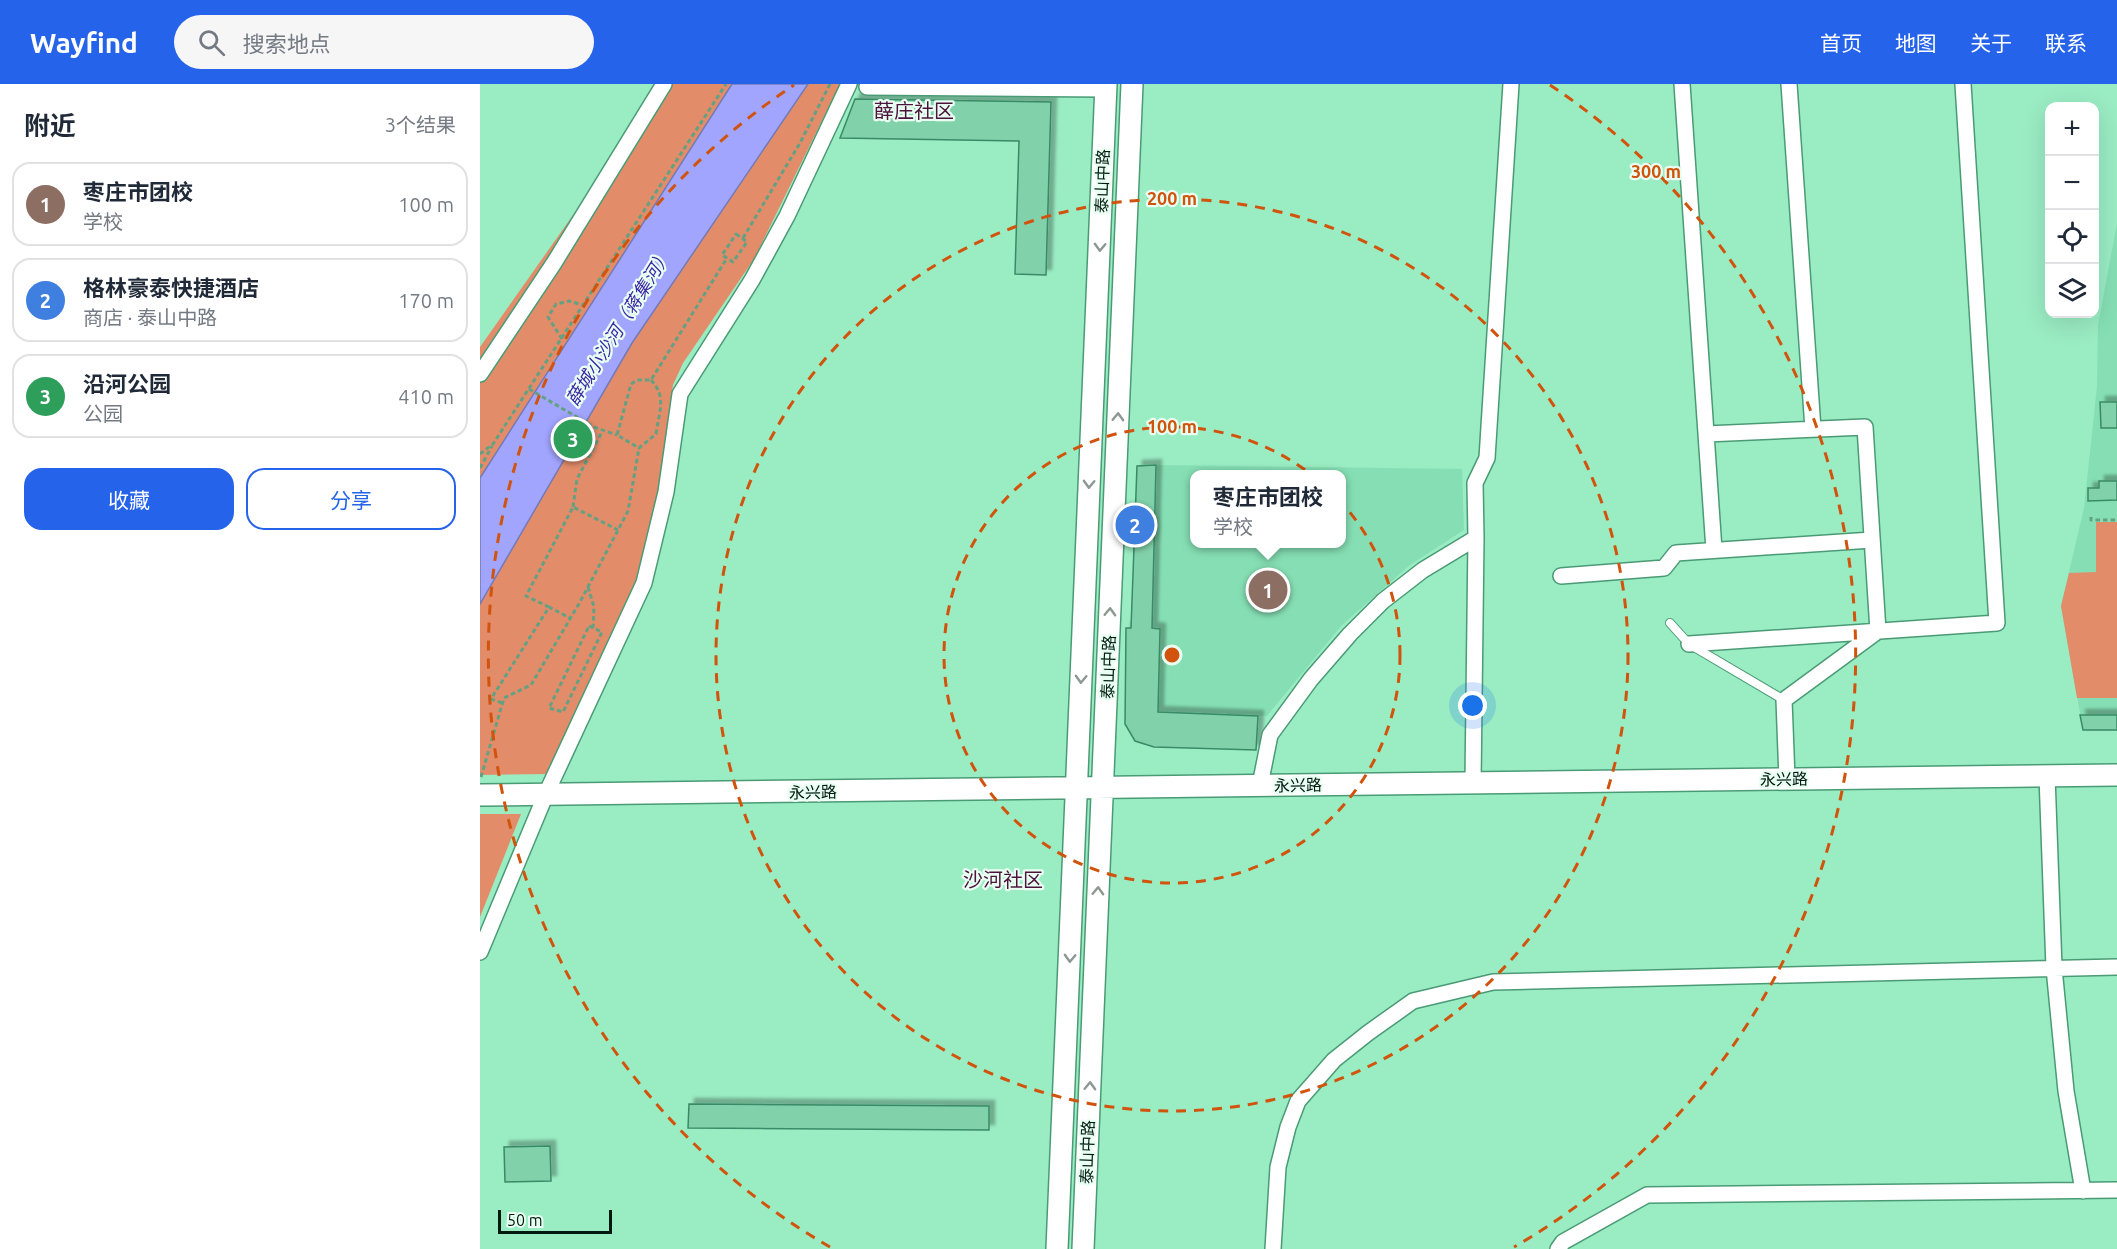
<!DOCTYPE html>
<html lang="zh">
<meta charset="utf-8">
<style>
body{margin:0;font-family:Ubuntu,"Noto Sans SC",sans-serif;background:#f6f6f7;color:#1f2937}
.controls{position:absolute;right:18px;top:18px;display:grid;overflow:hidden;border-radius:12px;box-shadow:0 6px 24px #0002}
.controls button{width:54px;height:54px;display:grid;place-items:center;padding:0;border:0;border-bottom:2px solid #e0e1e3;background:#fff;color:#1f2937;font:30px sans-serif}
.scale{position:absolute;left:18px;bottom:15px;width:114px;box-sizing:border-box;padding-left:6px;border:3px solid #01190e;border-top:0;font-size:16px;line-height:21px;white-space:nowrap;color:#01190e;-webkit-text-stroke:4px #e8fff2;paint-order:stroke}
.you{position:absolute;left:993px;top:622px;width:21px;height:21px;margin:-15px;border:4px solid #fff;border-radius:50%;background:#1a73e8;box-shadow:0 0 0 9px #1a73e833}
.badge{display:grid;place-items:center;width:39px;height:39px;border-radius:50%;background:#2563eb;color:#fff;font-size:20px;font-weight:700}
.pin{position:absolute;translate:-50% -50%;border:3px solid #fff;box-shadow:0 2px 6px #0006}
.popup{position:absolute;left:710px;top:386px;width:156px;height:78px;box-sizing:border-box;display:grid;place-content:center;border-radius:12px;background:#fff;filter:drop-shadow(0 2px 4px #0005);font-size:20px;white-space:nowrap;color:#747a83}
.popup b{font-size:22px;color:#1f2937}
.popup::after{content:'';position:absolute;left:50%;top:100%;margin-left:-12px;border:12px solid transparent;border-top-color:#fff}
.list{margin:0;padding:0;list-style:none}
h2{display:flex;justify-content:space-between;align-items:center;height:78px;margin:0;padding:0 24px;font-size:26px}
h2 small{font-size:20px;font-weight:400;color:#747a83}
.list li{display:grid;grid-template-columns:39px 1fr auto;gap:18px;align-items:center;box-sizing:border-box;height:84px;margin:0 12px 12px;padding:0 12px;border:2px solid #e0e1e3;border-radius:18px}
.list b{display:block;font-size:22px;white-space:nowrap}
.list p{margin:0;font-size:20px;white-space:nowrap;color:#747a83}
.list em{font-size:20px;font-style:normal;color:#747a83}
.actions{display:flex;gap:12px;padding:18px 24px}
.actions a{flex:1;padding:14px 0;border:2px solid #2563eb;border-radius:18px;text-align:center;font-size:21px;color:#2563eb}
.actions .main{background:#2563eb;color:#fff}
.icon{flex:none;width:33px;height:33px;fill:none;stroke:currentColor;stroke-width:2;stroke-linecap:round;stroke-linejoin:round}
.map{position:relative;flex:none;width:1637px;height:1165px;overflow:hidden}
header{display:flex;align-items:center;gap:36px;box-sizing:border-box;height:84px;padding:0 30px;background:#2563eb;color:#fff}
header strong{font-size:28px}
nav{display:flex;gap:33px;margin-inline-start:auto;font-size:21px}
.search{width:420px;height:54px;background:#f6f6f7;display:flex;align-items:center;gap:15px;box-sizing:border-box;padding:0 21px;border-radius:33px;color:#747a83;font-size:22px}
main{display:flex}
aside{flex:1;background:#fff}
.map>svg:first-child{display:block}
.built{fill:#86dfb4;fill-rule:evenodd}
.green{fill:#e38c6a}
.water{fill:#a2a5fe;stroke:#727bb6;stroke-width:1.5}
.building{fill:#81d2aa;stroke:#398b66;stroke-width:1.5;filter:url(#shadow)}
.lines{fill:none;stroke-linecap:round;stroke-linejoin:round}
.lane-casing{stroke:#4a9b75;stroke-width:10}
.street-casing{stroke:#4a9b75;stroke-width:18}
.secondary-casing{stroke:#4a9b75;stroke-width:24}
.path{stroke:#63a182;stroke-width:3;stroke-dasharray:4.5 3;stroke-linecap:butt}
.lane{stroke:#fff;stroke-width:8}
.street{stroke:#fff;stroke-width:15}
.secondary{stroke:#fff;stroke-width:21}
.oneway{stroke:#8d9893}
.ring{fill:none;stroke:#d1530c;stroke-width:3;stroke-dasharray:10 8}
.labels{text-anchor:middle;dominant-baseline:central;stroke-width:4.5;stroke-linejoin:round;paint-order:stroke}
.street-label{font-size:16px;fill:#01190e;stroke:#e8fff2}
.water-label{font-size:18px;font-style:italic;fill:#3d26a5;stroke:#e8fff2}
.quarter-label{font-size:20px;fill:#4d133c;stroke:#e8fff2}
.centre{fill:#d1530c;stroke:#e8fff2;stroke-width:3}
.ring-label{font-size:18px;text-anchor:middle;font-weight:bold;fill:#d1530c;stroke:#e8fff2;stroke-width:4.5;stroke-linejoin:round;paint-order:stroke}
</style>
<header>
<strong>Wayfind</strong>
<div class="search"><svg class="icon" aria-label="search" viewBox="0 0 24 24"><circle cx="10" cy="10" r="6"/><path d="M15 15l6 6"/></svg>搜索地点</div>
<nav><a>首页</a><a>地图</a><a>关于</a><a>联系</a></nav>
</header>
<main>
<aside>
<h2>附近<small>3个结果</small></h2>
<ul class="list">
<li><span class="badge" style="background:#8d6e63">1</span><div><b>枣庄市团校</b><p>学校</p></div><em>100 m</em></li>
<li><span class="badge" style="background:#3f7fe0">2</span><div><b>格林豪泰快捷酒店</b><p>商店 · 泰山中路</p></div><em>170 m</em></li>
<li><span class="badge" style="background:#2e9e5b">3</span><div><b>沿河公园</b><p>公园</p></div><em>410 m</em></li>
</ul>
<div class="actions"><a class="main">收藏</a><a>分享</a></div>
</aside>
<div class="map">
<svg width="1637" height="1165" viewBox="0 0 1637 1165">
<defs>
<filter id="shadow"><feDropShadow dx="5.5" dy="-5.5" stdDeviation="1.5" flood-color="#0004"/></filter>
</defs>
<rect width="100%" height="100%" fill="#9aecc3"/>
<!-- built -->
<path class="built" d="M1637,139v507h-34l-22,-124 23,-98 13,-122 1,-61z
M676,381l306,4 2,61 -54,35 -68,60 -75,91 -109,-4 2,-83 -9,-2zM714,390h148v70h-148z"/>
<!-- green -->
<path class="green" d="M176,0h184l-86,175 -71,104 -10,22 -15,108 -19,88 -90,193 -69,1v-428l110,-156z
M1616,438h21v176h-40l-16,-92 8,-33 27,-1z
M0,730h41l-41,103z"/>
<!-- water -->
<path class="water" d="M252,0h76l-176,259 -152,261v-126z"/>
<!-- building -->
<path class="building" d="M375,15l196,3 -5,173 -31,-1 4,-133 -179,-3z
M1620,318h17v26h-16z
M676,381l-4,163 8,1 -2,83 100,4 -2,34 -102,-3 -19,-6 -10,-17 1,-96h5l6,-162z
M1619,397h18v19l-29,1v-13h11z
M1600,631h37v15h-34z
M209,1020l300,2v24l-301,-2z
M70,1062l1,35 -46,1 -1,-35z"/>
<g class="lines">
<!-- lane casing -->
<g class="lane-casing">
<path id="lane" d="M1190,539l19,21 95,56"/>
</g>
<!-- street casing -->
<g class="street-casing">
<path id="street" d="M1202,0l32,466
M1309,0l24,345
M387,3l239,2
M0,290l74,-111 110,-179
M1226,350l159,-7 13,204 -94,69 3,79
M996,454l-1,-55 12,-25 24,-374
M1081,492l103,-8 12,-15 196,-13
M1209,560l308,-21 -34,-539
M1567,692l7,192 12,123 17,100
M780,701l10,-50 41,-56 39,-45 33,-33 40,-31 53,-32 -3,245
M0,868l66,-158 98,-211 22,-91 14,-98 72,-114 35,-64 62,-132
M793,1165l5,-82 10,-40 10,-26 36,-41 34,-27 45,-32 80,-19 624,-15
M1078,1165l5,-7 84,-47 470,-5"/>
</g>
<!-- secondary casing -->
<g class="secondary-casing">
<path id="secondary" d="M0,711l1637,-20
M577,1165l49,-1165
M603,1165l49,-1165"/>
</g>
<!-- path -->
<path class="path" d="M256,150l11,8 -14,20 -11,-7z
M263,154l57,-95 30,-59
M82,255l-14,-22 8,-13 13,-3 14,4
M171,296c16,17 8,32 5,54l-17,14 -22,-13 14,-51 6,-4h14l76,-122
M49,305l65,38 23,8
M0,370l13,-10 233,-360
M0,384l12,-22
M93,423l4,-28 26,-49
M1611,433v3h26
M108,503l6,20 -1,21
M69,523l-23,-11 47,-89 45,23
M109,542l13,6 -39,80 -14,-4z
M22,619l-11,-4 58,-92 21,11
M1,693l23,-79 27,-13 49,-83 48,-91 11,-63"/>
<!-- lane -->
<use href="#lane" class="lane"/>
<!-- street -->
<use href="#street" class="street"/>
<!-- secondary -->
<use href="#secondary" class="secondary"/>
</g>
<!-- one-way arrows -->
<defs><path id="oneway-chevron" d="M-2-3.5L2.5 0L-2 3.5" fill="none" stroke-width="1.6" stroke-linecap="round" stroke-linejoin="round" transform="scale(1.5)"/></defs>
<g class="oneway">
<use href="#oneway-chevron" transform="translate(620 163) rotate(92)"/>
<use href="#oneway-chevron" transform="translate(638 333) rotate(-88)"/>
<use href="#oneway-chevron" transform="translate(609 400) rotate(92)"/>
<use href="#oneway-chevron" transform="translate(630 528) rotate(-88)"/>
<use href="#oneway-chevron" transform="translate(601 595) rotate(92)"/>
<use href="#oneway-chevron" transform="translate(618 807) rotate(-88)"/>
<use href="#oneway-chevron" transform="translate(590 874) rotate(92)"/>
<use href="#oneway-chevron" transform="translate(610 1002) rotate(-88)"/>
</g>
<!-- distance rings -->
<g class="ring">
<circle cx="692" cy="571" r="228"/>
<circle cx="692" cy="571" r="456"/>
<path d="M350 1163A684 684 0 0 1 314 1M1070 1A684 684 0 0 1 1034 1163"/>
</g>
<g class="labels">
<!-- street labels -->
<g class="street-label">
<text transform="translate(622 97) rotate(-88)">泰山中路</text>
<text transform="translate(628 583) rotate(-88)">泰山中路</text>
<text transform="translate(1304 695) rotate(-1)">永兴路</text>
<text transform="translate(818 701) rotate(-1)">永兴路</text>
<text transform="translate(333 708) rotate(-1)">永兴路</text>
<text transform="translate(607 1068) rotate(-88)">泰山中路</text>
</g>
<!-- water labels -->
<g class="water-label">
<text transform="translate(138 243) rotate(-58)">薛城小沙河（蒋集河）</text>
</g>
<!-- quarter labels -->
<g class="quarter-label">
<text x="434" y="26">薛庄社区</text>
<text x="523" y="795">沙河社区</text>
</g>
</g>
<circle cx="692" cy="571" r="9" class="centre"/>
<g class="ring-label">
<text x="1176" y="94">300 m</text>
<text x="692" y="121">200 m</text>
<text x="692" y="349">100 m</text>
</g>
</svg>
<div class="controls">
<button>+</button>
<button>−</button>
<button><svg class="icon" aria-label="locate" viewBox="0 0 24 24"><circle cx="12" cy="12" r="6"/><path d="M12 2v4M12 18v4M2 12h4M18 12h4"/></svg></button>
<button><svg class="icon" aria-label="layers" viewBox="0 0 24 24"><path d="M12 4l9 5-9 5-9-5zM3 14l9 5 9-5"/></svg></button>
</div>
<div class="scale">50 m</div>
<div class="you"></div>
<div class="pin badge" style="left:788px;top:506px;background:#8d6e63">1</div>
<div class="popup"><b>枣庄市团校</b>学校</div>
<div class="pin badge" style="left:655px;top:441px;background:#3f7fe0">2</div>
<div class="pin badge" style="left:93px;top:355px;background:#2e9e5b">3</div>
</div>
</main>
